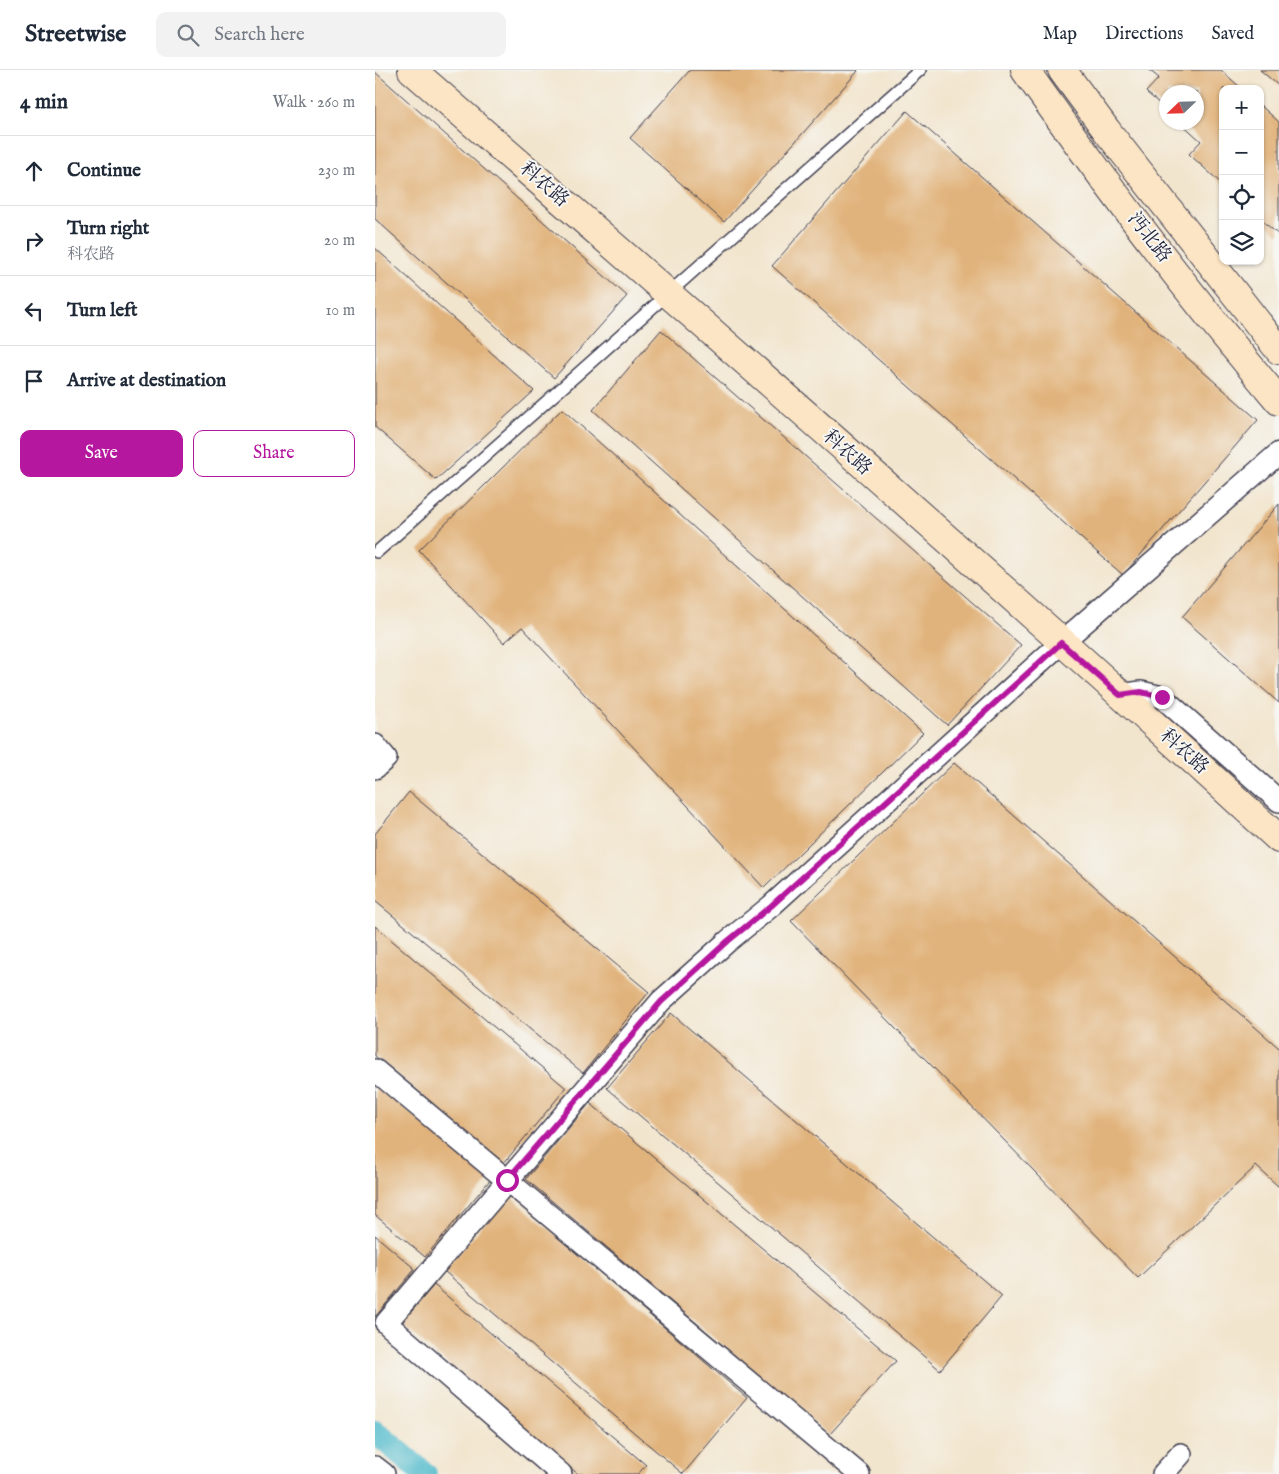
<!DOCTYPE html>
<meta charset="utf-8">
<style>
body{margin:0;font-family:"IM FELL English","Noto Serif SC",serif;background:#f2f2f3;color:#1f2937}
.controls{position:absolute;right:15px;top:15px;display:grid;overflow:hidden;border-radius:10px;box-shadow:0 1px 4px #0004}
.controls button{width:45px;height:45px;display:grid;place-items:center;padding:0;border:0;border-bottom:1px solid #e0e1e3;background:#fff;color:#1f2937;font:25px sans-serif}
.compass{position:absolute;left:784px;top:15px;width:45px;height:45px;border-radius:50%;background:#fff;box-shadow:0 1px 4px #0004;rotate:247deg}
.stop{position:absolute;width:15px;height:15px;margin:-11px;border:4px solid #b5179e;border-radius:50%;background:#fff}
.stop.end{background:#b5179e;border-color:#fff;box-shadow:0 1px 5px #0008}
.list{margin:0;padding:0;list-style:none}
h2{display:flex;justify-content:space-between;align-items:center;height:65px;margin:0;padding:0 20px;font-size:21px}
h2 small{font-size:16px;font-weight:400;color:#747a83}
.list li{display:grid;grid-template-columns:32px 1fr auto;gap:15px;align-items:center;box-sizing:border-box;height:70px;padding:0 20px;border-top:1px solid #e0e1e3}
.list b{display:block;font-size:19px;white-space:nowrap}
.list p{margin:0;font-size:16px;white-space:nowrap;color:#747a83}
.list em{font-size:16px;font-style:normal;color:#747a83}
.actions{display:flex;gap:10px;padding:15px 20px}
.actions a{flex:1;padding:11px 0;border:1px solid #b5179e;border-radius:10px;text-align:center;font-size:18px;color:#b5179e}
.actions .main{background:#b5179e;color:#fff}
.icon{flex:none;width:28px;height:28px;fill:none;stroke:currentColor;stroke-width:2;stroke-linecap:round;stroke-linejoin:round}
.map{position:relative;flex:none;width:904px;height:1404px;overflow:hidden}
header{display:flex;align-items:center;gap:30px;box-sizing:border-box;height:70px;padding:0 25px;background:#fff;border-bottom:1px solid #e0e1e3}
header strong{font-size:24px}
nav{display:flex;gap:28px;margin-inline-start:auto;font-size:18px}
.search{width:350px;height:45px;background:#f2f2f3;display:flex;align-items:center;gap:12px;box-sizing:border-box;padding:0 18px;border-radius:10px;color:#747a83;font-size:19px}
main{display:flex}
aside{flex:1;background:#fff}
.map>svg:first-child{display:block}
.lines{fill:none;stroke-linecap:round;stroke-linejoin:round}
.canal{stroke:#4eb9cb;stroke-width:24}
.building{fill:#e1b37b}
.lane-casing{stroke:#413f51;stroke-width:14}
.street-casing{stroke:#413f51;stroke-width:24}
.secondary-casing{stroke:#413f51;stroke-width:30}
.lane{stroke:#fff;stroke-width:11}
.street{stroke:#fff;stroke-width:21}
.secondary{stroke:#fce5c4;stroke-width:28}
.route{stroke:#b5179e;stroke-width:6}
.labels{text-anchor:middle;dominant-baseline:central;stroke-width:4;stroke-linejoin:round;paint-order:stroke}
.street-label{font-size:19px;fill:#22223b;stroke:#f6f6f2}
</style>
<header>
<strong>Streetwise</strong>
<div class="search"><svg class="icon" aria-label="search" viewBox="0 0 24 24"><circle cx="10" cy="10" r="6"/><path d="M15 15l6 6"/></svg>Search here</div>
<nav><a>Map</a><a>Directions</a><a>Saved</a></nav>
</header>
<main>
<aside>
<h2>4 min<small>Walk · 260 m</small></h2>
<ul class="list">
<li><svg class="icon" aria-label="ahead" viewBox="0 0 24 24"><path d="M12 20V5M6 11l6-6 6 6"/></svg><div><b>Continue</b></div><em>230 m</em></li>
<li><svg class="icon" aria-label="right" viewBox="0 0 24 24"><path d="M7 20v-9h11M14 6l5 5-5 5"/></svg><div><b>Turn right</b><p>科农路</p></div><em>20 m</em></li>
<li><svg class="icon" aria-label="left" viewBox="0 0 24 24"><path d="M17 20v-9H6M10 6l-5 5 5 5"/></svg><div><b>Turn left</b></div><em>10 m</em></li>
<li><svg class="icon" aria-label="arrive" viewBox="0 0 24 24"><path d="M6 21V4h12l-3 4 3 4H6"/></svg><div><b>Arrive at destination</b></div></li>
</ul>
<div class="actions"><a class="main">Save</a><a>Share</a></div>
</aside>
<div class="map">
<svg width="904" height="1404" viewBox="0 0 904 1404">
<rect width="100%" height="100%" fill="#f6f6f2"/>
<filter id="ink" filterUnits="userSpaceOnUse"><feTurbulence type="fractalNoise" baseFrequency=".02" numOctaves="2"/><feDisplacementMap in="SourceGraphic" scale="10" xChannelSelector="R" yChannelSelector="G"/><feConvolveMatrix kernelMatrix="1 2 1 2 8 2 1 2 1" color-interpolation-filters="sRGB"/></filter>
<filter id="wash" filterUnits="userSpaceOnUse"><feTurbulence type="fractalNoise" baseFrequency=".0096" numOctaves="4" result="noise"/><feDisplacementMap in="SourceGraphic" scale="20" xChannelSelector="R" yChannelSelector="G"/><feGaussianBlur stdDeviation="1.12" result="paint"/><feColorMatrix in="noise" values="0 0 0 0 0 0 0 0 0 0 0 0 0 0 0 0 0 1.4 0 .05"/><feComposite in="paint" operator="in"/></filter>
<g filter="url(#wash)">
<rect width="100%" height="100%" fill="#f2e5ce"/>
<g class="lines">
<!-- canal -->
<path class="canal" d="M0,1362l50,42"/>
</g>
<g id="blocks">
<!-- building -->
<path class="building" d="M315,0h167l1,1 -134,151 -94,-84z
M774,0h72l21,19h-19v96l-34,-31 12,-13 -21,-19h17v-30h-30v18l-21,-18 13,-14z
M885,0h19v16z
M0,2l252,224 -73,82 -179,-159z
M885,35l19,17v113l-19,-16z
M532,41l351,309 -135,155 -351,-309z
M0,178l159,143 -98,89 -61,-53z
M286,260l360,315 -74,80 -354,-315z
M187,339l361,324 -159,155 -242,-261 -18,16 -85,-93z
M904,434v199l-97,-86z
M579,693l325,285v139l-23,-21 -118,112 -347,-357z
M34,722l240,200 -66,81 -208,-172v-67z
M0,856l191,162 -63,76 -128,-108z
M296,943l331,283 -62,74 -333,-282z
M0,1013l115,97 -65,77 -50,-42z
M215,1033l306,258 -67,74 -303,-256z
M134,1125l238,203 -64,76 -239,-203z
M0,1165l40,34 -40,48z
M59,1215l212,180 -8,9h-60l-177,-150z"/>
</g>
</g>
<g filter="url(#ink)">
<use href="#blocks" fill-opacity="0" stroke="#413f51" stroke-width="1"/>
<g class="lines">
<!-- lane casing -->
<g class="lane-casing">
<path id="lane" d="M2,482l543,-482"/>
</g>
<!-- street casing -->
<g class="street-casing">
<path id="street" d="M745,625l21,-3 21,5 117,104
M0,675l11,13 -11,10
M0,1000l484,404
M0,1397l9,7
M186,1404l-175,-151 275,-322 67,-60 43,-35 290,-263 218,-190
M788,1404l18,-20"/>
</g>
<!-- secondary casing -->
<g class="secondary-casing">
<path id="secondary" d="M37,0c291,254 583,507 867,769
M650,0c80,113 164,225 254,331
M687,0l45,61 172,219"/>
</g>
<!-- lane -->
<use href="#lane" class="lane"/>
<!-- street -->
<use href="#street" class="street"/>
<!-- secondary -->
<use href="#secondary" class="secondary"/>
</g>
</g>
<g class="lines" filter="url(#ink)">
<!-- route -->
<path class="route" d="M132,1110l154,-178 67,-61 43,-35 290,-263 59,52 21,-3 21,5"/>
</g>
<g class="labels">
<!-- street labels -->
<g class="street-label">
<text transform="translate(169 115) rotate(41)">科农路</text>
<text transform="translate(774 168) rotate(52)">沔北路</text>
<text transform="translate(472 383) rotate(42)">科农路</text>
<text transform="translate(809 682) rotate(42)">科农路</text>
</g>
</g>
</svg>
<div class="controls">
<button>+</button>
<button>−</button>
<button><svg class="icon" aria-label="locate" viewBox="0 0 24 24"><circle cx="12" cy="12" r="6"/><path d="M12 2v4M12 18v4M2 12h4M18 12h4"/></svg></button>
<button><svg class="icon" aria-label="layers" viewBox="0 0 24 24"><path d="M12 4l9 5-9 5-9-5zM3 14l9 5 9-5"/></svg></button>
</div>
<svg class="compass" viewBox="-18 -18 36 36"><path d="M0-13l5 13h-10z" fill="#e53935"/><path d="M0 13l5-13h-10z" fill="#747a83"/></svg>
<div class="stop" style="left:132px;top:1110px"></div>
<div class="stop end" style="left:787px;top:627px"></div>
</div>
</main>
